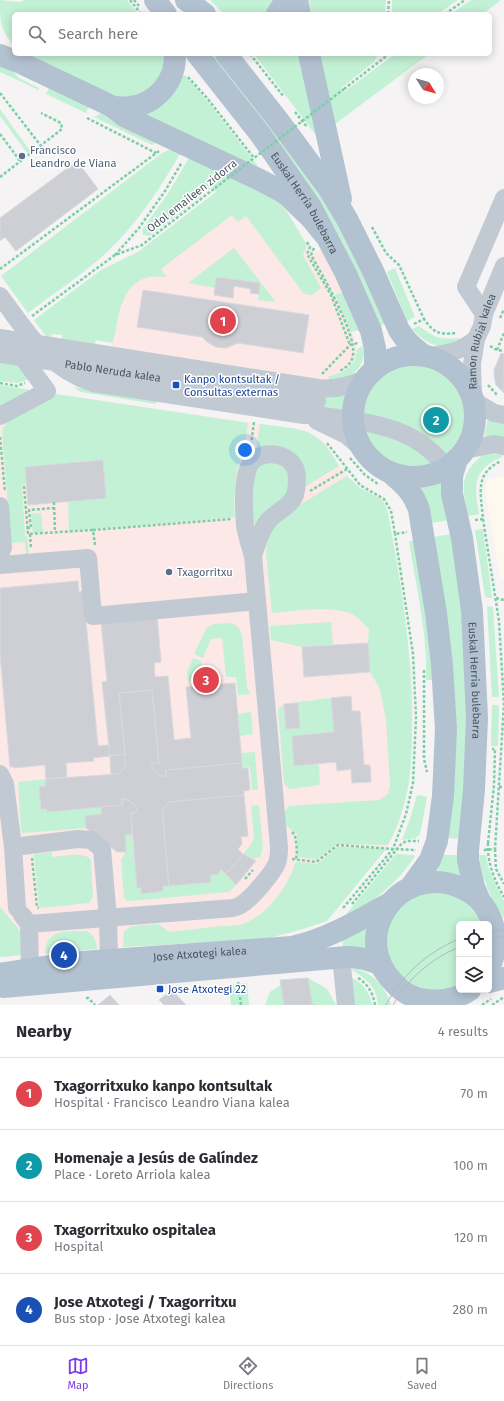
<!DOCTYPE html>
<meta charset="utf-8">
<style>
body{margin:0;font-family:"Fira Sans",sans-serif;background:#f2f2f3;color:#2b2b33}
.controls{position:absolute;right:12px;bottom:12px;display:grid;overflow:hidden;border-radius:6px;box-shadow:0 2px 10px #0003}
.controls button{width:36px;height:36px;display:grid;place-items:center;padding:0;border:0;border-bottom:1px solid #e1e1e2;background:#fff;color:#2b2b33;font:20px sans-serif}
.compass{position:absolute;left:408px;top:68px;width:36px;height:36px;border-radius:50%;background:#fff;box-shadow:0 2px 10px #0003;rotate:127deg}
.you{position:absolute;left:245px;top:450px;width:14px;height:14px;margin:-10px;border:3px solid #fff;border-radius:50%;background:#1a73e8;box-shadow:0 0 0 6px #1a73e833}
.badge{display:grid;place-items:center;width:26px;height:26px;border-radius:50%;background:#7c3aed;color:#fff;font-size:13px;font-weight:700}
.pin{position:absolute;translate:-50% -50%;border:2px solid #fff;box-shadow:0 1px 4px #0006}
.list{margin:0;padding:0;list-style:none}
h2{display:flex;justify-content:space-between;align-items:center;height:52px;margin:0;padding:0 16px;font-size:17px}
h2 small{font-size:13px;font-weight:400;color:#7c7c81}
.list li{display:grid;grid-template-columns:26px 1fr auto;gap:12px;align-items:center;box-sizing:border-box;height:72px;padding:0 16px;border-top:1px solid #e1e1e2}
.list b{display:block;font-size:15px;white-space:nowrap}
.list p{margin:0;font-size:13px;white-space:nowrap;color:#7c7c81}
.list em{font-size:13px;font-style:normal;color:#7c7c81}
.icon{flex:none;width:22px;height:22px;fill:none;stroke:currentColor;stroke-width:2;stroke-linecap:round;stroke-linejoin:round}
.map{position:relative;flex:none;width:504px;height:1005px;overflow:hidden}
.search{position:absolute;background:#fff;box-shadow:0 2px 10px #0003;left:12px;right:12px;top:12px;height:44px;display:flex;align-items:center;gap:10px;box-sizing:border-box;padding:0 14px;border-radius:6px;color:#7c7c81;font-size:15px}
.sheet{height:340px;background:#fff}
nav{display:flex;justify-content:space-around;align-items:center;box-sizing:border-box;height:56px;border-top:1px solid #e1e1e2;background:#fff;font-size:11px;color:#7c7c81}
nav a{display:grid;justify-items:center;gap:2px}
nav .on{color:#7c3aed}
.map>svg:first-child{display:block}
.commercial{fill:#fdf9ef}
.medical{fill:#fce8e6}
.green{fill:#c3f1d5;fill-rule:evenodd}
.building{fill:#cdcfd5;stroke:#d7d9de}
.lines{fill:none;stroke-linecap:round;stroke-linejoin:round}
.path{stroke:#7ad0a6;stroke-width:2.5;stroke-dasharray:3 2;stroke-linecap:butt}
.minor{stroke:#c1cad2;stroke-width:18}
.major{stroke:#b3c2d1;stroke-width:22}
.tram{stroke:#b5b8bd;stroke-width:1}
.path-bridge{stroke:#7ad0a6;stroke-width:2.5;stroke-dasharray:3 2;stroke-linecap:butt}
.service-dot{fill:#5c6f8a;stroke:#fff;stroke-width:1.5}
.transit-dot{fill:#1a4fb4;stroke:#fff;stroke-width:1.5}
.labels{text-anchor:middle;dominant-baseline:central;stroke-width:3;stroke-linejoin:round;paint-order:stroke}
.service-label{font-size:11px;fill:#4e5e75;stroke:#fff;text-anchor:start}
.street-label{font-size:11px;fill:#4a5661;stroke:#fff}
.transit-label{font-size:11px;fill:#164399;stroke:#fff;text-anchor:start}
</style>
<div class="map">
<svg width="504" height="1005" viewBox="0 0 504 1005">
<rect width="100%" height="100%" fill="#f5f3f3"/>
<!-- commercial -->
<path class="commercial" d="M504,476v102l-4,-1 -15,-87 2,-10z"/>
<!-- medical -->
<path class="medical" d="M258,190l24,16 7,9 17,30 4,-2 4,8h9l21,40 -9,4 19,42 3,12 -1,8 -3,7 -4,4 -12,7 -7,1 -2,9 -217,-38 13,-49 13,-21z
M9,387l298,44 9,5 11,9 12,21 15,17 6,5 21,11 3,4 4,10 13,76 10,79 2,39 -1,35 -3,40 -5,23 -6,21 -12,23 -59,72 -24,8 -38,10 -156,9 -109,9v-562z"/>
<!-- green -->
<path class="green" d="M0,0l19,2 6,-2h102l11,14h-124v32c-14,-18 -14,-23 -14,-46z
M210,0h71l-10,14h-47z
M309,0h77l-1,14h-73z
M392,0h66l-20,14h-46z
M471,0h30l-18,14h-32z
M25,54h140l1,5 -11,31 -35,9z
M205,54h14l108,147 61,121 -10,5z
M254,54h51l15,84 -5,-4z
M320,54h58l-4,8 -33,26 3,4 51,-38h34l-94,70z
M0,62l7,3 12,13 20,10v2l-39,-18z
M179,74l7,2 23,27 48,62 1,3 -124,-55z
M50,85l40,19 -4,9 -40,-19z
M0,109l31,43 -3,2 -28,-38z
M103,112l56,28 -7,5 -58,-28z
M169,150h7l5,2c-21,37 -44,72 -75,101 -24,22 -52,40 -78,60l-27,-37 161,-123z
M190,156l56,28 29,16 7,6 7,9 18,30 -4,10 18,33 -9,7 -8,-1 -58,-78 -8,6 -6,-7 -71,54 5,8c-5,0 -11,-1 -16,0 -30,5 -31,42 -37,66l-17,-3 -1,4 -33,-5v-4l-10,-1 -1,3 -5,-1 -12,-16 67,-50 37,-18 78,-60 -4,-5 -57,45 -6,4 -6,-1 -1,-5 27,-38z
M234,248l42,54 -18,-2 2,-17 -44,-6 -1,11 -27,-5z
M395,268l20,49 -8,4 -20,-49z
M342,292l17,38 -8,2 -16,-37z
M419,326c7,5 14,11 23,12 9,2 13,-2 23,2 -5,2 -11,5 -16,6 -15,3 -27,-7 -37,-17z
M363,346c2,6 1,10 -1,16 -7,15 -19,17 -34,21l1,-7c16,-3 27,-10 28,-27z
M0,359l20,3 10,17 -13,4 -17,-2z
M414,361c11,2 22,3 32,10 23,15 32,49 16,73 -4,6 -10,11 -14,16l-87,-43c1,-32 21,-53 53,-56zM431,410h8l6,5 2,8c-4,12 -17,12 -23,0l2,-7z
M0,385l36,6 -36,19z
M73,387l84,12 -1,5 -75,-12z
M326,393l20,3 -2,19 -21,-3z
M56,394l192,29 -4,30 -7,16 -3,32 1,16 -166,14 -1,-30 38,-4 -3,-37 -78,7 1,17 -4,1 3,51h2l2,20h-3l-1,-14 -14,1 -9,-112c7,-19 37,-28 54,-37z
M488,418l16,3v19l-20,-4z
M260,424c41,6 57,1 79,42l-36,22 1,-9 -48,-27z
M361,424l33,10 43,32c-37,12 -66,-5 -76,-42z
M485,453h17l1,3c-31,15 -29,28 -24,58l-11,2c-6,-31 -9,-42 17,-63z
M277,461l12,9 -2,25 -29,30 -7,-2 1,-49 9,-11z
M347,476l13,12 21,11 3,4 4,10c13,70 25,142 24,214 0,26 -1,53 -8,78 -4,14 -9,27 -16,40l-51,-1 -20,15 -20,-2v-23l-12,-9v-13l4,-6 90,-6 9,-6 2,-9 -4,-65 -6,-31 -10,-17 -2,-29 1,-14c-5,-4 -9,-10 -14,-13 -17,-12 -63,-5 -83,-3l-6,-60 1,-10 2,-10 14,-18z
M444,482l6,38 -19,3 -6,-27 -4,-8 11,-2z
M41,513l2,19 -10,1 -2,-19z
M483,529l9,68 -1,1 -6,-1 -10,-67z
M452,534l9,55 8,128 -8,122 -13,-1 -15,-301z
M409,541h5l9,55 10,84h-7c2,-46 -10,-93 -17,-139z
M487,606l6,1 6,90h-7z
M331,622l2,23 -31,2 -31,-7 -1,-14z
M229,623c7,1 11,5 13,12l5,52 3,7 -12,1 -2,-18h-10l-4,-39 -11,1 -8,19 -9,-4 12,-25c6,-7 15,-5 23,-6z
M193,658l8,3 1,11 16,-1 1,7 -31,3 -1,-9z
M331,698l3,34 -42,4 2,30 25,-2 1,21 -31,4 -5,-6 -6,-74 6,-5z
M492,705h5l2,1 -1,40h-7z
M251,712l2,22 -13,2 -2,-22z
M255,752l3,38h-6l-2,-23h-8l-1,-14z
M46,779l-1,7 -6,1 2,22h6v3l54,-5 1,7 -17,2 1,12 -63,5 -2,-2 -3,-49z
M417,795l10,2 -7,37 -4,4 -14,2 9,-24z
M259,805l4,43 -3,9 -8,2 -9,-5 7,-8 4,-8 -3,-32z
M132,834l5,54h4v6l22,-3v-5l47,-4v-7h7l4,-6 15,16 -7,7 -99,9 -4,-1 -2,-2 -3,-38 5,-8 -1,-17z
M338,847l48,2 -59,72 -24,8 -38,10 -142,8 1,-16 8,-5 27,-2 10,8c17,-2 35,-4 53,-6 6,0 15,0 21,-2 26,-10 44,-37 53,-62l21,2z
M52,852v5c11,-1 33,-6 39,3l2,37 -4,6 -48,5 -2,-2 -5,-52z
M396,854l18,1 1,1c-18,28 -43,46 -70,64l2,-7z
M443,855h16l3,22 -15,-4 -14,-1z
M479,855h7l2,12 5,12 11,22v17c-14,-18 -22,-41 -25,-63z
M427,891l35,6 22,27h-25v62l-26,6 -24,-7 -19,-21 -5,-30 13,-28z
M0,907l21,25 3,23 -24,2z
M367,921l-1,27 -23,-1 -1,-11z
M86,931c8,3 10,10 11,18l-52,5c0,-26 22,-22 41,-23z
M351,969c19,-1 36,20 40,36h-13c-2,-21 -12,-25 -27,-36z
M350,977c12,5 20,15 22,28h-22z
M308,978l19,11 9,16h-22l-2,-2z
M247,983l2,22h-18l-2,-20z
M281,985l3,20h-19l5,-13z"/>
<!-- building -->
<path class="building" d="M77,161l21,28 -82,62 -11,-14 -5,4v-23z
M216,277l44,6 -1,11 -9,-1 1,-4 -17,-3 -1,12 -19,-3z
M143,290l166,25 -6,38 -65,-10 -12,5 -10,-1 -9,-5 -5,-5 -65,-10z
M501,353l3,1v39l-8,-8 -2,-10v-5z
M103,460l3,38 -78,7 -3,-38z
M78,581l1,11 4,-1 15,155 11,-1 1,11 -17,2 1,3 -28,2 1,14 -21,2 -1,-14 -31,3v-1h-4l-10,-113v-66z
M157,614l4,48 -7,1 1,14 13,-1 6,64 17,-2 -5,-51 49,-4 7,80 -76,7v6h-5l-8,-7 -2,-5 8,-1 -7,-73 -33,3 6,61 -15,2 -8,-74 5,-1 -6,-60z
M368,643l2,29 -66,5 -2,-30z
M152,690l7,73 -8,1 2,5 8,7h5v-6l76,-7v5h6l2,22 -6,1v4l-75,7 -7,8 7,76h-6v5l-22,3v-6h-4l-6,-75 6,-1 -1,-6 -9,-7h-5v6l-75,7v-3h-6l-2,-22 6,-1 1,-7 73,-5 7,-9 -7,-72z
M351,696l1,15h8l4,54h6l1,17 -19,1 -1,-14 -14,2 -1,-9 -42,4 -2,-30 42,-4 -3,-34z
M298,703l2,25 -14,1 -2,-25z
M125,754l1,11 -7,9 -8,1 -1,-19z
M244,795l4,41 -7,1 1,7 -4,5 5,5 -17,20 -5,-5 -4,6h-7l1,7 -42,4 -7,-76 7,-8z
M122,799h5l9,7 1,6 -6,1 1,21 -7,1 1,17h-9l-31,-24 -1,-12 17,-2 -1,-7 21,-2z
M243,854l13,7 -20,24 -10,-11z
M308,978l4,25 2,2h-30l-4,-25z
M172,990l14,15h-22l-5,-5z
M110,995l9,10h-21z"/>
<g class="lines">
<!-- path -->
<path class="path" d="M130,0l11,14
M134,0l5,6
M388,14l1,-14
M445,14l20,-14
M250,54l34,43
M188,77l19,21 47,60
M344,89l45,-35
M0,93l41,53
M295,112l12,15
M87,118l69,35
M0,134l21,28
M0,177l62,-48 -1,-6 -20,-10
M372,227l14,26 13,12 25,54
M307,242l3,5 -3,7 24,41 19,50
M314,248l-3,7c11,19 46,80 42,100 -1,8 -7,13 -14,16
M115,255l24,-27 26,-37 17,-29
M0,269l159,-118
M32,316l83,-61 27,-10 73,-57
M500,318l4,-9
M414,324l10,-5c10,14 15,16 32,14
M490,346l7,4 7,1
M497,350l7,-17
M322,374l28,-29 8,-2
M0,383l17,3 8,-3
M488,385l10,11
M0,437l5,55
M327,443l33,42 24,14 7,12 4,23 12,-2
M251,445l3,-23
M350,458l15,17 13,9
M24,486l4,48 65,-4
M310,491l37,-22
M54,502l1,30
M483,519l16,102 5,83 -9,145 -12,1
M475,520l8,-1c-2,-26 -9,-45 18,-58
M27,528h4l-2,-18 25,-2
M30,534l1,15
M95,545l-2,-15 138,-11
M496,598l8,2
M424,670v89l3,13
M499,787h5
M292,832l3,3 2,15 -1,10
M488,843l6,-58 1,-36h-3
M488,843c-1,19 6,37 16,54
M495,849l1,20 8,15
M32,858l5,49 2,1
M292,859l24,3 22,-17 55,4 13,-35 7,-31 3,-66 -3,-63 -18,-120
M245,879l8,-9
M352,904l50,-61 5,-2h12
M343,908l50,-59 23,1
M358,978c10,6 15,15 17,27
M238,982l3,23
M86,998h2l7,7
M482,1005l9,-6
M492,1005l12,-8"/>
<!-- minor -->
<g class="minor">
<path d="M0,296c28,37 47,72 93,87l211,32c16,0 30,2 46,5 43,6 77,17 102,56"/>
<path d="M484,314l-18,-27 38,-89"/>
<path d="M0,338l318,50c19,2 33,-3 49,-10"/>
<path id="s1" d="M0,354l317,47"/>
<path d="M432,356c19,-4 28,-4 44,-17"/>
<path id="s2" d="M473,396l-1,-32 4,-25 6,-13 2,-12 20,-48"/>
<path d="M474,401l20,12 10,2"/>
<path d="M0,416l47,-25 -29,-40"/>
<path d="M317,421l29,14 13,11"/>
<path d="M465,450l29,-6 10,2"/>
<path d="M0,506l3,42 -3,6"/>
<path d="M0,565l88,-7 5,58 164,-15"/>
<path d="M0,774l5,10 8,63 4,61"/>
<path d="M13,847l65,-8 13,1 11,9 6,69 1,42"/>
<path d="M22,915l7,9 1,46"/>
<path d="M29,924l204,-16c3,-1 7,-2 9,-4 9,-5 31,-31 35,-41 2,-5 2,-10 2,-16l-26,-291c-3,-9 -6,-20 -8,-30 -1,-17 -3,-44 4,-60 8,-17 38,-15 46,2 3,6 2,20 0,27 -4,11 -19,17 -26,25 -9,10 -12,24 -16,36"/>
<path d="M341,957l5,48"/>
</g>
<!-- major -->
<g class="major">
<path d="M155,0l11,14"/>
<path d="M186,0l19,14"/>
<path d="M297,0l3,14"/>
<path d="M277,14l9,-14"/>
<path id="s3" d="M197,54l63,80 51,73 35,67 25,57 4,17v21"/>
<path d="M226,54l52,66 51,69 18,30 26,52 26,59c6,10 13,17 23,24"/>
<path d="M309,54l32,145"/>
<path d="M0,55l21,8 84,40 8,4 11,9 134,63 23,12 8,6 22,21 13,16"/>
<path d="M113,107c5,0 11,1 16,0 27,-2 47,-26 46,-53"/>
<circle cx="414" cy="416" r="61"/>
<path id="s4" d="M457,459l-5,17v18l10,44 10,73 5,107 -3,72 -6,60v10l6,27 6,14"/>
<path d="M393,475c13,11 21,19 26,35l17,103 6,52 4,64 -3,67 -6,45 -7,19 -20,28"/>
<path id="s5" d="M0,974l68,-11 224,-16c36,-8 66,-26 98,-44"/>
<path d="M489,982l15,-4"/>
<path d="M3,987l343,-30c13,0 23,2 35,8"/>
<path d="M470,990c-13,9 -28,12 -43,10 -12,-1 -24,-7 -32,-16 -48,-46 3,-122 64,-97 32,12 45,51 30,81"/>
</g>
<!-- tram -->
<path class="tram" d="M489,932l15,-2
M489,938l15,-1
M386,1005c16,-30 41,-53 73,-66
M393,1005c15,-27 38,-46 66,-58"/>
<!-- path-bridge -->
<path class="path-bridge" d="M215,188l129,-99"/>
</g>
<!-- markers -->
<g class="service-dot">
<circle cx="22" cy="156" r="4"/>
<circle cx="169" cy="572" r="4"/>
</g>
<g class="transit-dot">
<rect x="172" y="381" width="8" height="8" rx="2"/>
<rect x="156" y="985" width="8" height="8" rx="2"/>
</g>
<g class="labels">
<!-- service labels -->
<g class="service-label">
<text x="30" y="150">Francisco<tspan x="30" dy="13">Leandro de Viana</tspan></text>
<text x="177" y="572">Txagorritxu</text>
</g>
<!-- street labels -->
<g class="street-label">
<text transform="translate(192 196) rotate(-38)">Odol emaileen zidorra</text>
<text stroke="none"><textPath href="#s3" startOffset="184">Euskal Herria bulebarra</textPath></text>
<text stroke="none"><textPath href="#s2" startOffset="56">Ramon Rubial kalea</textPath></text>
<text stroke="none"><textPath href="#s1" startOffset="114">Pablo Neruda kalea</textPath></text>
<text stroke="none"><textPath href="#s4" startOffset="224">Euskal Herria bulebarra</textPath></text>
<text stroke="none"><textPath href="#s5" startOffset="201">Jose Atxotegi kalea</textPath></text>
</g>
<!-- transit labels -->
<g class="transit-label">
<text x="184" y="379">Kanpo kontsultak /<tspan x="184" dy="13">Consultas externas</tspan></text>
<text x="168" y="989">Jose Atxotegi 22</text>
</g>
</g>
</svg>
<div class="controls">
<button><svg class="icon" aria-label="locate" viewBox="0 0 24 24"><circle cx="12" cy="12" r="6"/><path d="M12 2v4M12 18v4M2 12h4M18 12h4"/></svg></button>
<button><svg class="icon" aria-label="layers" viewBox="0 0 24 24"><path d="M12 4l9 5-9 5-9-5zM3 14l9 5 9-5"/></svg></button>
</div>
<svg class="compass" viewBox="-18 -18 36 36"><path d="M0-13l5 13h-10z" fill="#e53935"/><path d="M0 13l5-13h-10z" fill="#7c7c81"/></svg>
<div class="you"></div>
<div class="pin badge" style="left:223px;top:321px;background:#e0444e">1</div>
<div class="pin badge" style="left:436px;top:420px;background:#0f9aa8">2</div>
<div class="pin badge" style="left:206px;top:680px;background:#e0444e">3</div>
<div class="pin badge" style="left:64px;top:955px;background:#1a4fb4">4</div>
<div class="search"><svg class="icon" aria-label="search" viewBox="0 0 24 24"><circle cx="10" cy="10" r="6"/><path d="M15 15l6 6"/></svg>Search here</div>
</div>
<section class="sheet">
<h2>Nearby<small>4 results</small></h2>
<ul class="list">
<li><span class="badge" style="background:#e0444e">1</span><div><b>Txagorritxuko kanpo kontsultak</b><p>Hospital · Francisco Leandro Viana kalea</p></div><em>70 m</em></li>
<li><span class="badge" style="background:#0f9aa8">2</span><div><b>Homenaje a Jesús de Galíndez</b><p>Place · Loreto Arriola kalea</p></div><em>100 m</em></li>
<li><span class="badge" style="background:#e0444e">3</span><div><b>Txagorritxuko ospitalea</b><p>Hospital</p></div><em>120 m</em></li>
<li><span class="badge" style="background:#1a4fb4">4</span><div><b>Jose Atxotegi / Txagorritxu</b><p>Bus stop · Jose Atxotegi kalea</p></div><em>280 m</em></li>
</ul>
</section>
<nav>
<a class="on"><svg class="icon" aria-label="map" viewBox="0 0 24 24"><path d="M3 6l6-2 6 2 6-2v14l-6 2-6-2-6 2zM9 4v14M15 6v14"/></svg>Map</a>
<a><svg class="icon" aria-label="directions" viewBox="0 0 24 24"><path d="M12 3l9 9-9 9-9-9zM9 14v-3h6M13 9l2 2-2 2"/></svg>Directions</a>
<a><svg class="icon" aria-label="saved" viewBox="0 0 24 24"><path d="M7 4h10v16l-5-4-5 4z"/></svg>Saved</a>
</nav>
